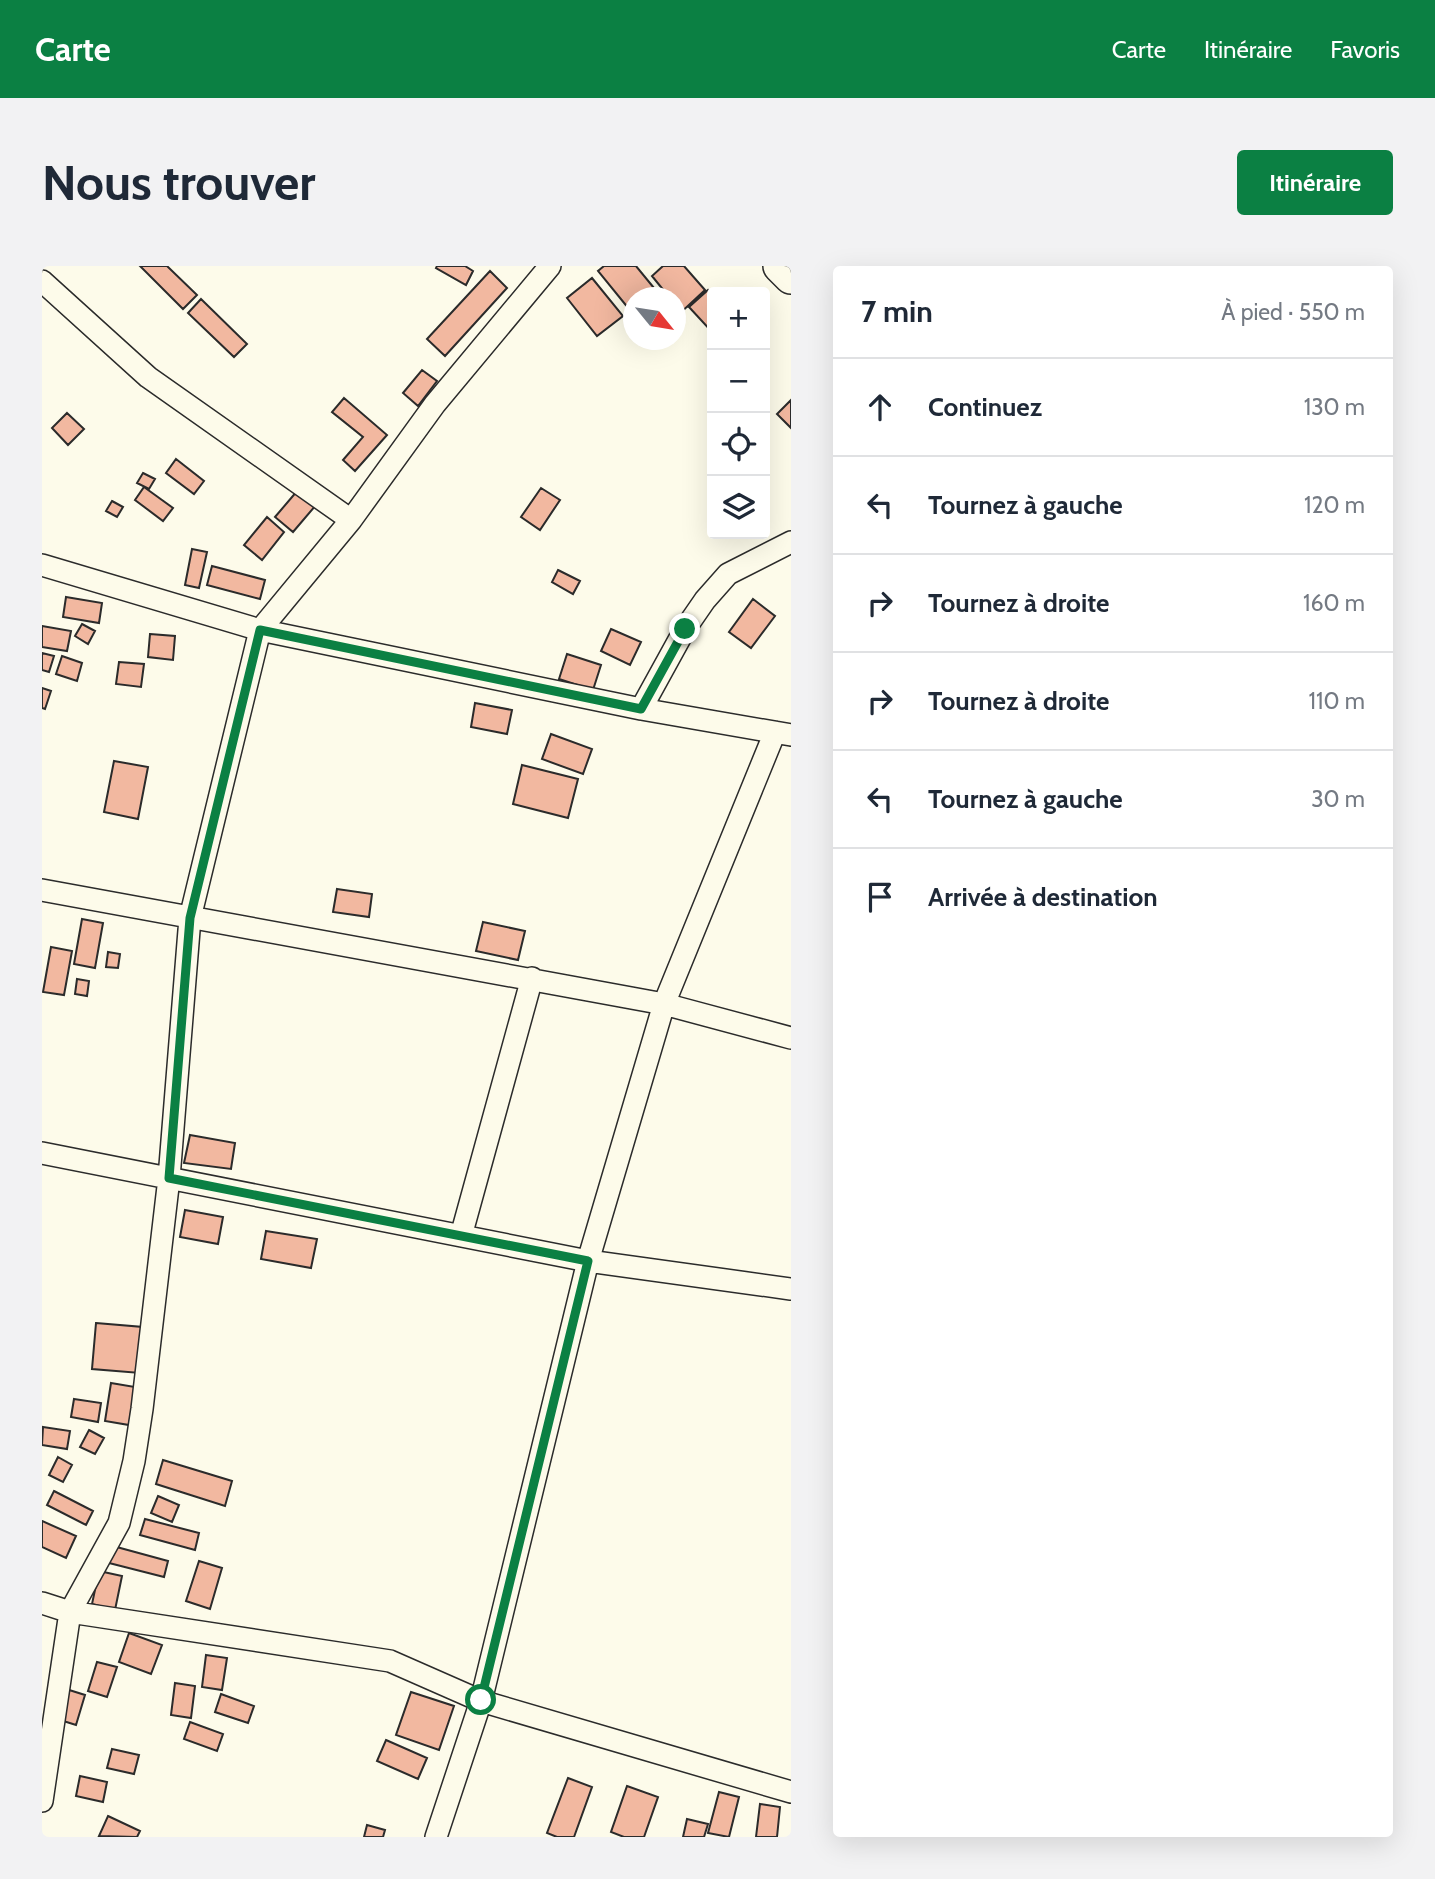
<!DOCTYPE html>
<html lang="fr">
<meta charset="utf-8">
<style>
body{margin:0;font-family:Cabin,sans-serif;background:#f2f2f3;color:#1f2937}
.controls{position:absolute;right:21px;top:21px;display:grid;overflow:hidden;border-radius:7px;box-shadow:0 7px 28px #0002}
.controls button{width:63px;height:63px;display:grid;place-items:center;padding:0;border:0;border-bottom:2px solid #e0e1e3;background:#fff;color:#1f2937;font:35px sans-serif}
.compass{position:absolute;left:581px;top:21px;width:63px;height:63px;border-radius:50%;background:#fff;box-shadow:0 7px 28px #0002;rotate:120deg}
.stop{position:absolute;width:21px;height:21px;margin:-16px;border:5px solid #0b8043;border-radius:50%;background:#fff}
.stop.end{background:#0b8043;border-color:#fff;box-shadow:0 2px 7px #0008}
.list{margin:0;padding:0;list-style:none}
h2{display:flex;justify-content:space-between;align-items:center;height:91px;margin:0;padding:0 28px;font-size:30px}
h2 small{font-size:23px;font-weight:400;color:#747a83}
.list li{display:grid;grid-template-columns:46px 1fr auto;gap:21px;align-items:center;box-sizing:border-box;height:98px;padding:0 28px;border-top:2px solid #e0e1e3}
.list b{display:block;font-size:26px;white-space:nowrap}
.list em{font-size:23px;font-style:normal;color:#747a83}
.icon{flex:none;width:38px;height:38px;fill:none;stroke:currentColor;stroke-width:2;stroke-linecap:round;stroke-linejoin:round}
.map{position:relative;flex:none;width:749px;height:1571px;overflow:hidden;border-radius:7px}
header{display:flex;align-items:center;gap:42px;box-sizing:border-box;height:98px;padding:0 35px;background:#0b8043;color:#fff}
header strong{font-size:33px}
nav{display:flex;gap:38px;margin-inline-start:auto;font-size:24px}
.intro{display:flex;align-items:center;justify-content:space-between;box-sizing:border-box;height:168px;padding:0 42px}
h1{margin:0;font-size:49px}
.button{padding:18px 32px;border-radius:7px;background:#0b8043;color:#fff;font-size:24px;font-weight:700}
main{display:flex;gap:42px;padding:0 42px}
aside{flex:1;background:#fff;border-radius:7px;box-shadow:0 7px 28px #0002}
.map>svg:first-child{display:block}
.building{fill:#f2b8a0;stroke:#2b2b2b;stroke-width:2}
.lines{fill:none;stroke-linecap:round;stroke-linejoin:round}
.minor-casing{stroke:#2b2b2b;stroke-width:24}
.primary-casing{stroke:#2b2b2b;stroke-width:36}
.minor{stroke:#fdfbea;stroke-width:21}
.primary{stroke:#fdfbea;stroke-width:33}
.route{stroke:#0b8043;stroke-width:9}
</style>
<header>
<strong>Carte</strong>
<nav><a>Carte</a><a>Itinéraire</a><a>Favoris</a></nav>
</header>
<div class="intro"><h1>Nous trouver</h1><a class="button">Itinéraire</a></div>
<main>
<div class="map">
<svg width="749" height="1571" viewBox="0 0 749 1571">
<rect width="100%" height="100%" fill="#fdfbea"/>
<!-- building -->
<path class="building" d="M98,0h27l30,29 -14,14z
M395,0h28l8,5 -7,14 -30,-17z
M562,0h32l18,22 -11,10h-9v7l-5,4 -31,-38z
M621,0h21l21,24 -29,27v-19h-17l6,-6 -13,-16z
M448,5l17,17 -62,68 -18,-17z
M550,12l31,38 -26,20 -30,-38z
M666,24l4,5v37l-23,-25z
M159,33l46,45 -13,13 -46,-44z
M380,104l15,11 -19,25 -15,-13z
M302,132l43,37 -32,36 -12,-11 20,-23 -31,-25z
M749,134v28l-14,-14z
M25,147l17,16 -16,16 -16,-17z
M134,193l28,22 -10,13 -28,-21z
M101,207l12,6 -6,10 -12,-6z
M102,221l29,21 -10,13 -28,-21z
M499,222l19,12 -20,30 -19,-13z
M256,224l18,15 -23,27 -18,-15z
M70,235l11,6 -6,10 -11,-6z
M225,251l17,15 -22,28 -18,-15z
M150,283l15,3 -8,36 -14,-3z
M170,300l53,14 -5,19 -53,-14z
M516,304l22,11 -7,13 -21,-12z
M24,331l36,6 -3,20 -36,-6z
M711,333l22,17 -24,32 -22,-16z
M40,358l13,7 -7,13 -13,-8z
M0,360l29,5 -4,20 -25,-4z
M569,363l30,13 -11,23 -29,-14z
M108,368l25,2 -2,24 -25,-3z
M0,387l12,3 -5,16 -7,-2z
M525,388l34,11 -8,25 -34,-11z
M20,390l20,7 -5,18 -21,-7z
M77,396l25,2 -3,23 -25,-3z
M0,422l9,3 -6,18 -3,-1z
M433,437l37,7 -5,24 -36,-7z
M509,468l41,15 -9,25 -41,-15z
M72,495l34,6 -10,52 -34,-7z
M480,499l56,14 -10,39 -55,-14z
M295,623l35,5 -3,23 -36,-5z
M40,653l21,4 -8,45 -21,-4z
M441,656l42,9 -7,29 -42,-9z
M9,681l21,4 -8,44 -21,-3z
M66,686l12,2 -2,14 -12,-1z
M35,713l12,2 -2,15 -12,-2z
M148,869l45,8 -4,26 -47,-6z
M143,944l38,7 -5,27 -38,-7z
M224,965l51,8 -6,29 -50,-9z
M54,1057l47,4 -3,46 -48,-4z
M69,1117l24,4 -6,38 -24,-4z
M32,1133l27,4 -3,19 -27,-5z
M1,1161l27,4 -3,18 -25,-4z
M47,1164l15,8 -9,16 -15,-7z
M16,1191l14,8 -9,17 -14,-7z
M121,1194l69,21 -7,25 -69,-22z
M12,1225l39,20 -7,14 -39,-20z
M116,1230l21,9 -7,17 -21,-9z
M103,1253l54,14 -4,17 -55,-15z
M0,1255l34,15 -10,22 -24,-11z
M71,1280l55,15 -4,16 -55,-14z
M157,1295l23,7 -12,41 -24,-8z
M57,1305l23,5 -7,34 -23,-6z
M87,1367l33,12 -11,29 -32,-12z
M164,1389l21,3 -5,32 -20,-3z
M55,1396l20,5 -10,30 -19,-6z
M133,1417l20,3 -4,32 -20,-3z
M24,1423l19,6 -9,30 -19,-6z
M369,1426l43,14 -15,44 -43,-15z
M179,1428l33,12 -6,17 -33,-11z
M148,1456l33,12 -6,17 -33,-12z
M344,1474l41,18 -9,21 -41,-18z
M70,1483l27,6 -5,19 -27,-6z
M38,1510l27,6 -4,20 -27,-6z
M526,1512l24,9 -18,50h-17l-10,-4z
M585,1520l31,11 -14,40h-20l-13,-5z
M677,1526l20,5 -10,40 -21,-4z
M718,1538l20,3 -3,30h-21z
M66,1550l32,15 -3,6 -38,-1z
M645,1553l21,5 -4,13h-21z
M325,1559l18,5 -2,7h-19z"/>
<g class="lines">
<!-- minor casing -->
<g class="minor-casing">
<path id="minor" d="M0,15l106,96 203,143
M0,299l218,65 381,79 150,26
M599,443l44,-80 20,-29 23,-26 63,-32
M0,624l622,114 127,34
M0,887l546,108 203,28
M419,970l71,-258
M0,1337l28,9 320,49 91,40 310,91
M0,1535l28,-189 49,-89 15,-62 8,-52 27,-231 21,-260 70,-288 91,-110 84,-116 115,-138
M394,1571l45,-136 107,-440 76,-257 111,-272"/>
</g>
<!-- primary casing -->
<g class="primary-casing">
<path id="primary" d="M738,0l11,11"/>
</g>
<!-- minor -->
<use href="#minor" class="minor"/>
<!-- primary -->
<use href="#primary" class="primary"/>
</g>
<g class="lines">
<!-- route -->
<path class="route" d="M439,1434l107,-439 -419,-83 21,-260 70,-288 381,79 44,-80"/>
</g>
</svg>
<div class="controls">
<button>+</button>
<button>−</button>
<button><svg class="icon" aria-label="locate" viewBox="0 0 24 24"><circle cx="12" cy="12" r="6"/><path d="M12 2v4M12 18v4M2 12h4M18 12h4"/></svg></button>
<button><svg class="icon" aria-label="layers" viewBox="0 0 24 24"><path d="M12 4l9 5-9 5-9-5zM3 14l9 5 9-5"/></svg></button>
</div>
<svg class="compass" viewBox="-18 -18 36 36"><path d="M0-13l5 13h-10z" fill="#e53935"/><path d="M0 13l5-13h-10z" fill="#747a83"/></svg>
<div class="stop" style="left:439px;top:1434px"></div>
<div class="stop end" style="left:643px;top:363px"></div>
</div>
<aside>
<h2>7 min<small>À pied · 550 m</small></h2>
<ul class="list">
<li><svg class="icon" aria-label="ahead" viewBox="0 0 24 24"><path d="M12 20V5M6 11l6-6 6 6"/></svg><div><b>Continuez</b></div><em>130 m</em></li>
<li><svg class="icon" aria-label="left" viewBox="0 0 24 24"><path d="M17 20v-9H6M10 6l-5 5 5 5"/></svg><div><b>Tournez à gauche</b></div><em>120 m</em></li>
<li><svg class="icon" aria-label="right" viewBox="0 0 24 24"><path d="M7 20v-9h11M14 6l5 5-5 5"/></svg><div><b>Tournez à droite</b></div><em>160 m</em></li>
<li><svg class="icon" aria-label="right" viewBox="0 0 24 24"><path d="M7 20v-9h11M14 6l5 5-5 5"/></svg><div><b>Tournez à droite</b></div><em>110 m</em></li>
<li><svg class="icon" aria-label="left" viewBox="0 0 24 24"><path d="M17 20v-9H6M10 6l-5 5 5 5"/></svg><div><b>Tournez à gauche</b></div><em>30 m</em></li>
<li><svg class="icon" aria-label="arrive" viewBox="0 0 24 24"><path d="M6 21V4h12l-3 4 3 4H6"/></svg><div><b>Arrivée à destination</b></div></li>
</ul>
</aside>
</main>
